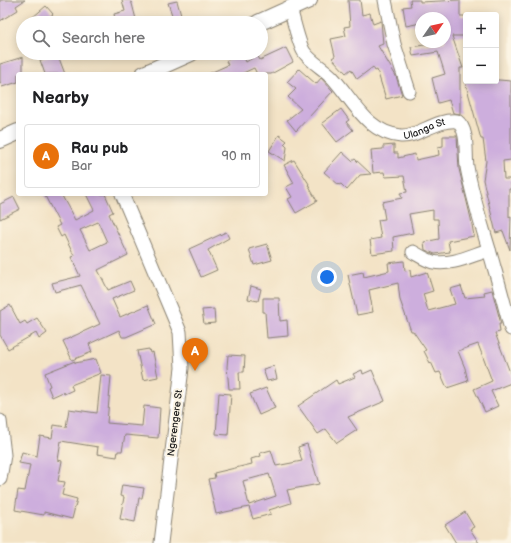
<!DOCTYPE html>
<meta charset="utf-8">
<style>
body{margin:0;font-family:"Balsamiq Sans",sans-serif;background:#f6f6f6;color:#202124}
.controls{position:absolute;right:12px;top:12px;display:grid;overflow:hidden;border-radius:4px;box-shadow:0 2px 10px #0003}
.controls button{width:36px;height:36px;display:grid;place-items:center;padding:0;border:0;border-bottom:1px solid #e0e0e0;background:#fff;color:#202124;font:20px sans-serif}
.compass{position:absolute;left:415px;top:12px;width:36px;height:36px;border-radius:50%;background:#fff;box-shadow:0 2px 10px #0003;rotate:56deg}
.you{position:absolute;left:327px;top:277px;width:14px;height:14px;margin:-10px;border:3px solid #fff;border-radius:50%;background:#1a73e8;box-shadow:0 0 0 6px #1a73e833}
.badge{display:grid;place-items:center;width:26px;height:26px;border-radius:50%;background:#2563eb;color:#fff;font-size:13px;font-weight:700}
.pin{position:absolute;translate:-50% -33px;filter:drop-shadow(0 1px 2px #0008)}
.pin::after{content:'';position:absolute;top:21px;width:14px;height:12px;background:inherit;clip-path:polygon(0 0,100% 0,50% 100%)}
.list{margin:0;padding:0;list-style:none}
h2{display:flex;justify-content:space-between;align-items:center;height:52px;margin:0;padding:0 16px;font-size:17px}
h2 small{font-size:13px;font-weight:400;color:#757577}
.list li{display:grid;grid-template-columns:26px 1fr auto;gap:12px;align-items:center;box-sizing:border-box;height:64px;margin:0 8px 8px;padding:0 8px;border:1px solid #e0e0e0;border-radius:4px}
.list b{display:block;font-size:15px;white-space:nowrap}
.list p{margin:0;font-size:13px;white-space:nowrap;color:#757577}
.list em{font-size:13px;font-style:normal;color:#757577}
.icon{flex:none;width:22px;height:22px;fill:none;stroke:currentColor;stroke-width:2;stroke-linecap:round;stroke-linejoin:round}
.map{position:relative;flex:none;width:511px;height:543px;overflow:hidden}
.search{position:absolute;background:#fff;box-shadow:0 2px 10px #0003;left:16px;top:16px;width:252px;height:44px;display:flex;align-items:center;gap:10px;box-sizing:border-box;padding:0 14px;border-radius:22px;color:#757577;font-size:15px}
.panel{position:absolute;background:#fff;box-shadow:0 2px 10px #0003;left:16px;top:72px;width:252px;height:124px;border-radius:4px}
.map>svg:first-child{display:block}
.building{fill:#cdaedd;fill-rule:evenodd}
.lines{fill:none;stroke-linecap:round;stroke-linejoin:round}
.minor-casing{stroke:#888071;stroke-width:15}
.tertiary-casing{stroke:#888071;stroke-width:18}
.minor{stroke:#fff;stroke-width:13}
.tertiary{stroke:#fff;stroke-width:16}
.labels{text-anchor:middle;dominant-baseline:central;stroke-width:4;stroke-linejoin:round;paint-order:stroke}
.street-label{font-size:10px;fill:#1c1c1c;stroke:#fcf5e5}
</style>
<div class="map">
<svg width="511" height="543" viewBox="0 0 511 543">
<rect width="100%" height="100%" fill="#fcf5e5"/>
<filter id="ink" filterUnits="userSpaceOnUse"><feTurbulence type="fractalNoise" baseFrequency=".025" numOctaves="2"/><feDisplacementMap in="SourceGraphic" scale="8" xChannelSelector="R" yChannelSelector="G"/><feConvolveMatrix kernelMatrix="1 2 1 2 8 2 1 2 1" color-interpolation-filters="sRGB"/></filter>
<filter id="wash" filterUnits="userSpaceOnUse"><feTurbulence type="fractalNoise" baseFrequency=".012" numOctaves="4" result="noise"/><feDisplacementMap in="SourceGraphic" scale="16" xChannelSelector="R" yChannelSelector="G"/><feGaussianBlur stdDeviation="0.9" result="paint"/><feColorMatrix in="noise" values="0 0 0 0 0 0 0 0 0 0 0 0 0 0 0 0 0 1.4 0 .05"/><feComposite in="paint" operator="in"/></filter>
<g filter="url(#wash)">
<rect width="100%" height="100%" fill="#f3e3c6"/>
<g id="blocks">
<!-- building -->
<path class="building" d="M0,0h25l-9,6 2,4 -18,11z
M122,0h9l6,23h-21l-2,-9 11,-3z
M348,0h12l2,15 8,-2 3,11 8,-3 2,23 -5,2 18,30 6,19 -16,4 -9,-29 -2,1 -2,-4 -16,12 -6,-10 -5,4 -14,-15 3,-2 -4,-17 15,-3 -2,-9 6,-1z
M410,0h10v2l40,-2v16h6v20h-14l11,32h-3v46l-7,-1 -4,-13 -11,3 -6,-25 13,-4 -7,-22 -25,4 -2,-9 34,-5v-24h-24v5l-15,3 -3,-19 8,-1z
M177,1l5,18 -8,2 -6,-18z
M46,6l7,8 -11,9h-16z
M286,48l7,14 -22,12h-14l-3,-6 -13,6h-33l20,-9 -2,-4 16,-8 4,9 11,-7 3,5z
M57,53l8,21h-20l-5,-14z
M23,57v17h-5v8l-16,5 -2,-6v-17z
M299,69l17,15 5,-6 12,13 -37,40 -9,-11 14,-11 -13,-12 8,-8 -9,-7z
M499,80l12,1v79l-8,1 1,18h7v10h-2v28l2,-1 -1,34 -7,-19 -7,2 -13,-53 3,-19 -3,-22h-2l-16,-58z
M341,109l8,11 -3,2 7,8 -16,12 -15,-19z
M279,135l8,6 -3,3 3,3 -2,14 -16,-10z
M443,136h14l2,33 12,50 3,17 -26,5 2,11 -15,2 -10,-4 -1,-8 15,-3 -1,-20h-5v-9l-24,4 4,19 -20,4 1,14 -22,3 -2,-14 11,-2 -3,-18 7,-1 -3,-17 20,-4 -2,-5 7,-1 -3,-16 -19,1 -1,-5 -11,1 -2,-23 12,-1v-3l11,-1v8h4v5l17,-4 1,6 23,-5 -1,-8 5,-1z
M342,152l10,9 3,-2 16,15 -11,1 -13,15 -6,-6 -2,1 -15,-13z
M294,160l15,24 -1,1 9,16 -21,12 -8,-14 4,-2 -6,-10 8,-4 -10,-18z
M44,194h17l14,26 19,-10 -8,-16h19l8,18 -4,2 19,41 -30,15 10,20 22,-9 4,9 -22,9 8,18 28,-12 8,19 -30,13h-4l-3,-7 -30,14 3,8 -20,8 -9,-19 37,-17 -19,-39 -26,7 -3,-9 28,-7 -9,-19 3,-1 -10,-21 -3,2 -5,-10 4,-2zM98,222l9,20 -17,8 -10,-20z
M14,197l6,12 -20,10v-15z
M226,232l3,6 -21,12 9,20 -16,7 -12,-28z
M267,244l5,16 -18,5 -5,-16z
M404,261l1,10 5,-1 1,7 16,-5 6,19 -10,3 5,17 27,-7 -5,-15 11,-3 4,12 20,-2 -1,-4 8,-2 9,34h-2l1,8 -5,1 16,42v8l-20,8 7,15 -13,6 -11,-23 18,-8 -14,-37 -20,7 7,17 3,13 -21,7 -7,-16 -4,1 -5,-11 -1,1 -6,-12 2,-1 -13,-19h-2l-11,-31 -2,-17 -29,7 4,22 -16,3 -9,-40 15,-3 1,5 25,-6 -1,-8z
M251,286l10,3 -3,12 -10,-2z
M263,298h16l1,23 7,-1 1,16 -21,2 -2,-26h-2z
M10,305l10,19 5,-3 2,3 10,-6 10,15 -8,6 -3,-6 -28,16 -8,-14v-24z
M214,309l1,14 -11,1 -2,-14z
M149,349l1,4 3,-1 5,25 -15,3 -6,-29z
M228,355l17,1 -1,16h-5l1,17h-11l-2,-22z
M96,359l5,14 -30,12 2,5 -9,4 -1,-2 -11,5 -4,-10 2,-1 -5,-13 30,-12v2z
M274,366l3,13 -10,2 -4,-12z
M362,370l1,4 9,-4 13,31 -37,16 9,13 -20,13 -11,-14 -8,5 -20,-28 38,-26 2,4 17,-7 -2,-3z
M101,375l10,1 -4,47 35,3 2,-20 16,2 -2,30 -33,-3 -3,16h-4l-1,6 -20,-3 1,-7 -37,-6 -3,19 4,1 -4,20 7,1 -3,13 15,4 -5,20 -28,-7v3l-29,-5 3,-20 7,1 5,-26 -11,-2 3,-11 15,4 3,-20 12,2 2,-13 12,2 3,-18 28,4z
M266,388l9,20 -16,7 -9,-21z
M219,393l12,1 -3,41 -12,-1z
M307,444l12,40 -32,6 4,13 -22,7 2,4 -18,5 -4,-12 -33,7 -8,-35 7,-1 -1,-5 38,-9 -1,-5 10,-3 -1,-3 11,-3 5,16 26,-5 -4,-14zM269,474l7,22 -27,9 -6,-24z
M122,485l22,3 -2,10h-3l-4,24 -15,-3 4,-22 -4,-1z
M465,512l9,15 -4,2 9,14h-23l-11,-18z"/>
</g>
</g>
<g filter="url(#ink)">
<use href="#blocks" fill-opacity="0" stroke="#888071" stroke-width="1"/>
<g class="lines">
<!-- minor casing -->
<g class="minor-casing">
<g id="minor">
<path d="M385,0l9,44 15,47"/>
<path id="s1" d="M290,8c3,10 9,37 14,44 7,10 19,16 27,24 22,23 35,57 70,60 18,1 34,-17 56,-15 12,9 8,32 10,46 6,34 18,67 27,100 6,20 11,41 17,62"/>
<path d="M122,194l58,138 2,36 -21,175"/>
<path d="M413,252c7,4 13,8 20,10 18,4 39,-7 56,-12"/>
<path d="M0,421l4,34 -4,24"/>
</g>
</g>
<!-- tertiary casing -->
<g class="tertiary-casing">
<path id="tertiary" d="M258,23l51,-23
M144,74l47,-21
M0,140l18,-8"/>
</g>
<!-- minor -->
<use href="#minor" class="minor"/>
<!-- tertiary -->
<use href="#tertiary" class="tertiary"/>
</g>
</g>
<g class="labels">
<!-- street labels -->
<g class="street-label">
<text stroke="none"><textPath href="#s1" startOffset="202">Ulanga St</textPath></text>
<text transform="translate(175 423) rotate(-83)">Ngerengere St</text>
</g>
</g>
</svg>
<div class="controls">
<button>+</button>
<button>−</button>
</div>
<svg class="compass" viewBox="-18 -18 36 36"><path d="M0-13l5 13h-10z" fill="#e53935"/><path d="M0 13l5-13h-10z" fill="#757577"/></svg>
<div class="you"></div>
<div class="pin badge" style="left:195px;top:371px;background:#e8710a">A</div>
<div class="search"><svg class="icon" aria-label="search" viewBox="0 0 24 24"><circle cx="10" cy="10" r="6"/><path d="M15 15l6 6"/></svg>Search here</div>
<section class="panel">
<h2>Nearby<small></small></h2>
<ul class="list">
<li><span class="badge" style="background:#e8710a">A</span><div><b>Rau pub</b><p>Bar</p></div><em>90 m</em></li>
</ul>
</section>
</div>
